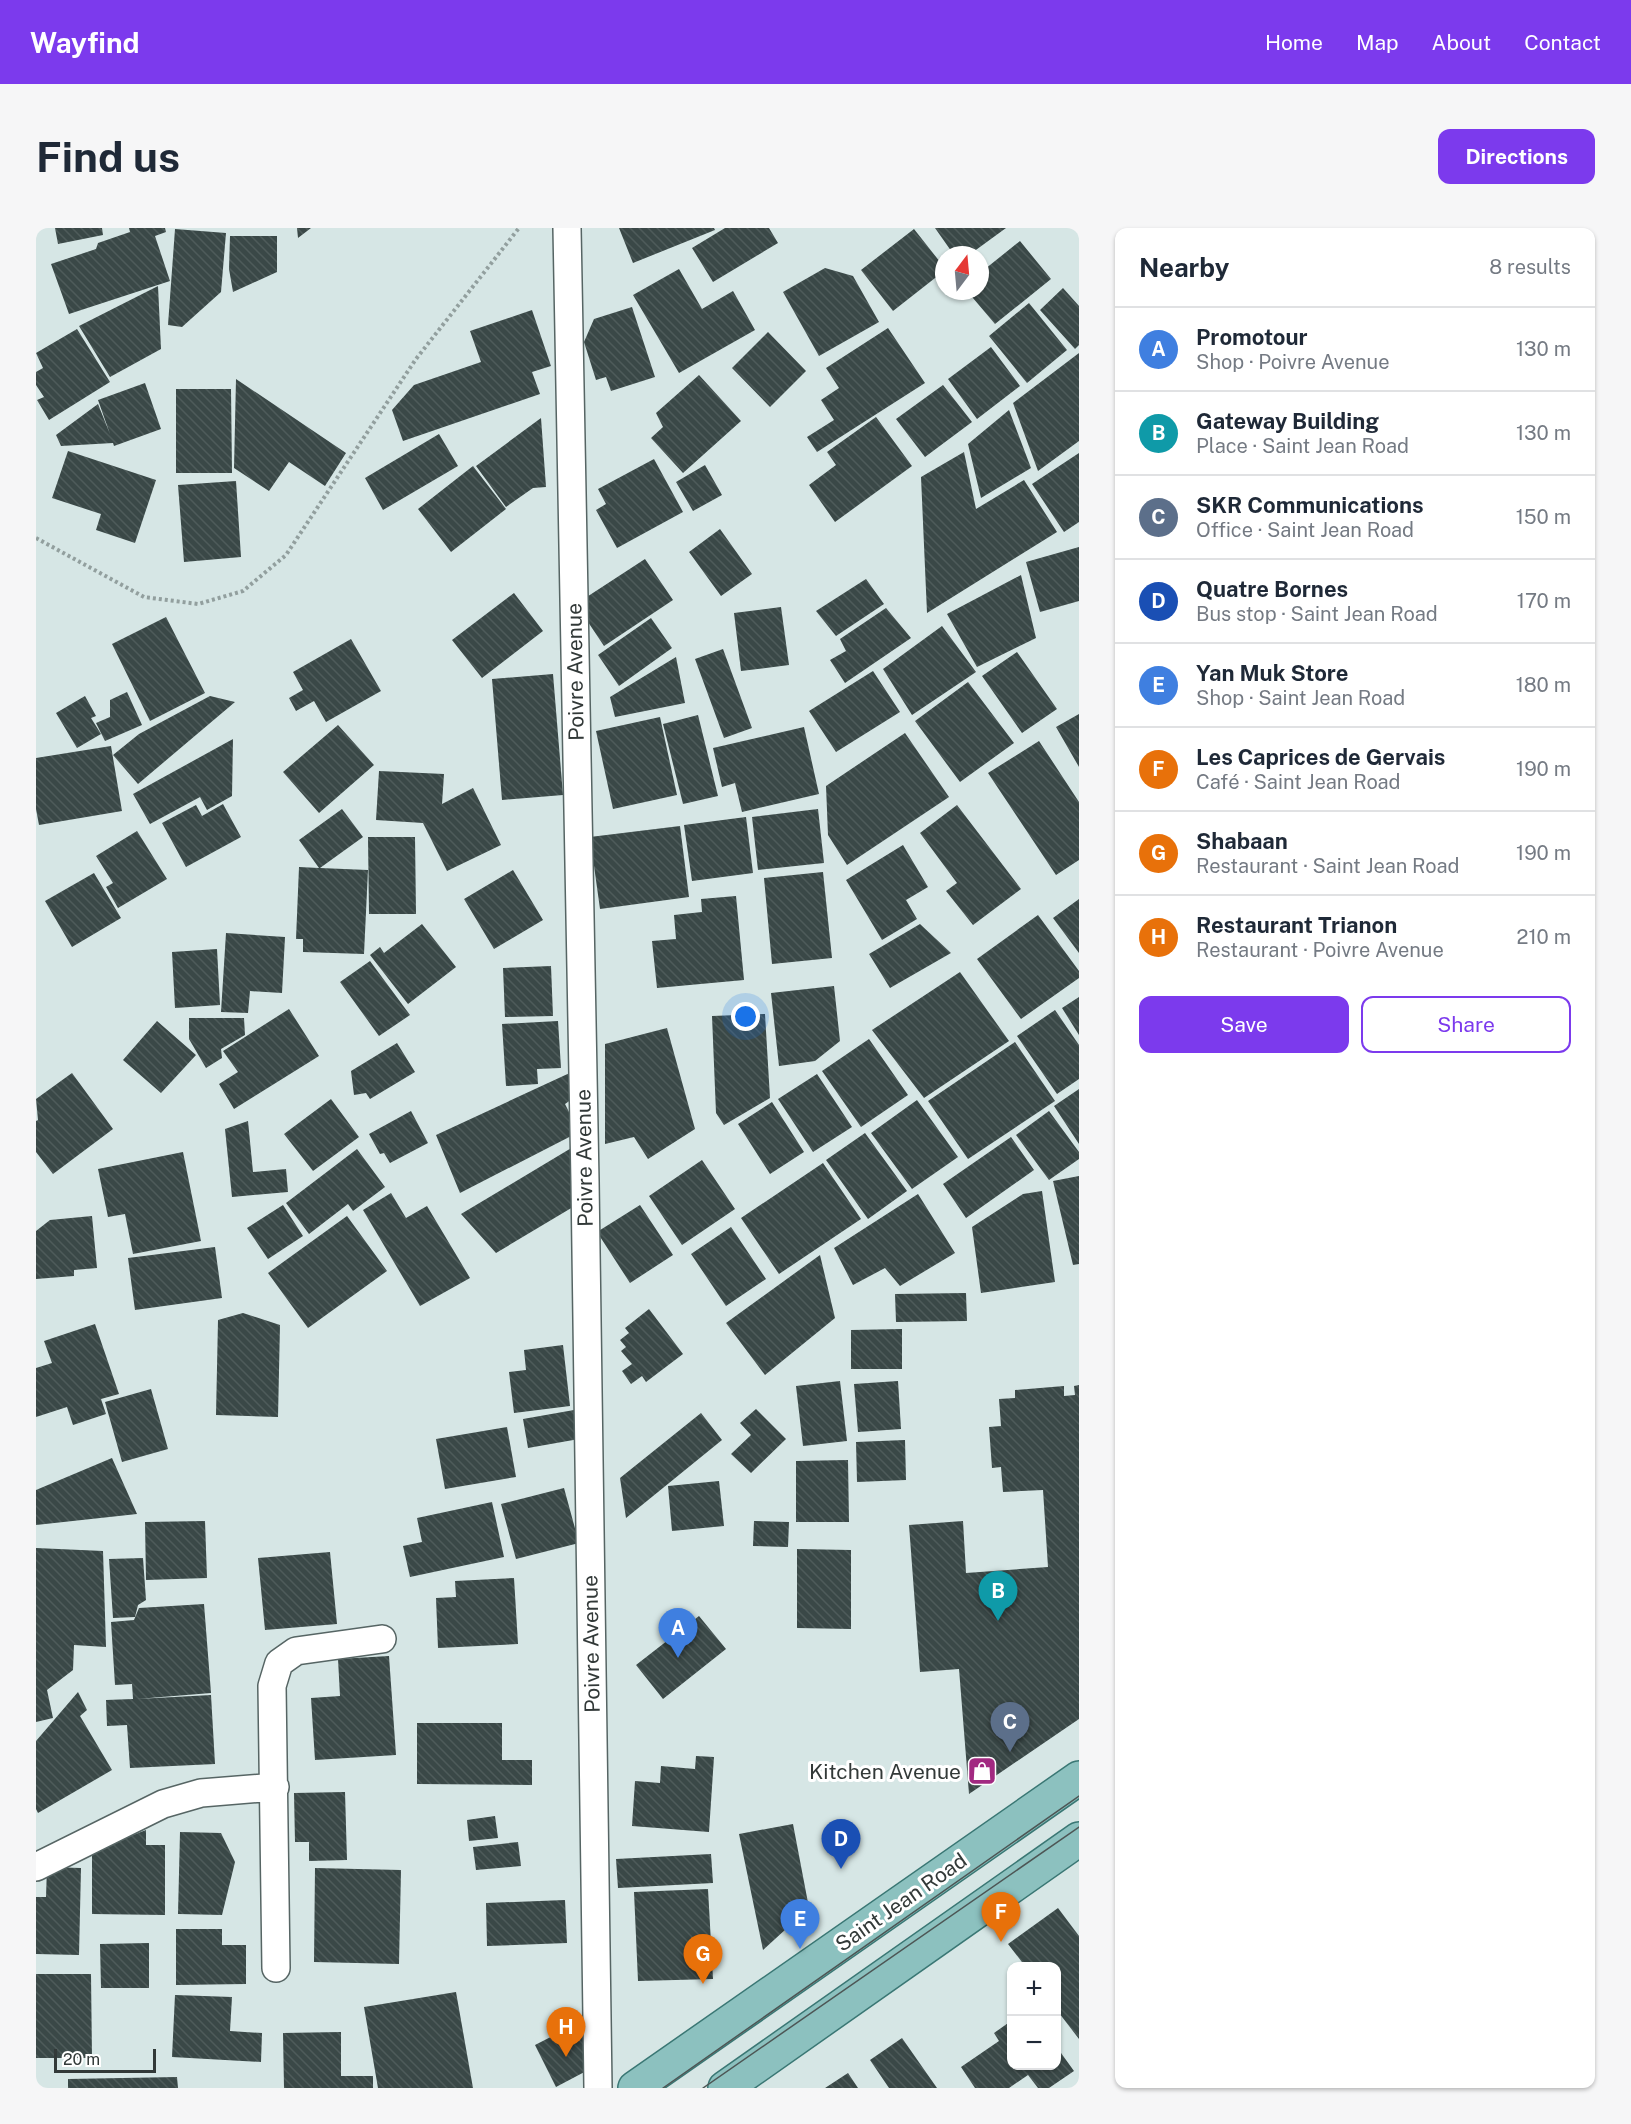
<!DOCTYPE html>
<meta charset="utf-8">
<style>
body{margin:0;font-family:"Public Sans",sans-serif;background:#f6f6f7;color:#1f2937}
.controls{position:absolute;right:18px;bottom:18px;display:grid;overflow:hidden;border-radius:12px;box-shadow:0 2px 4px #0004}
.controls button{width:54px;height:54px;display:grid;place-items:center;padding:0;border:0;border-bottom:2px solid #e0e1e3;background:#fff;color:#1f2937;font:30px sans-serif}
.compass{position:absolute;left:899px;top:18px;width:54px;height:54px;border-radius:50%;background:#fff;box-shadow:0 2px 4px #0004;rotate:16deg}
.scale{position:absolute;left:18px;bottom:15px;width:102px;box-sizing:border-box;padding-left:6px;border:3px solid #323938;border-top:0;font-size:16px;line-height:21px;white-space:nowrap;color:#323938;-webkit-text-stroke:4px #fff;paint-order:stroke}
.you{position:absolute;left:710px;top:789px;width:21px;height:21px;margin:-15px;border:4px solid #fff;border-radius:50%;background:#1a73e8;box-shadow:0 0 0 9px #1a73e833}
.badge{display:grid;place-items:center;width:39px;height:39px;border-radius:50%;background:#7c3aed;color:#fff;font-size:20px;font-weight:700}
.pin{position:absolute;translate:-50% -50px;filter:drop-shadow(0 2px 3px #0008)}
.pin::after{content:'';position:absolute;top:32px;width:21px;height:18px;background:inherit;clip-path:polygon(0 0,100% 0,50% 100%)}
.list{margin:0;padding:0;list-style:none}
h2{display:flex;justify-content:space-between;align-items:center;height:78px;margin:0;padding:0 24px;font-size:26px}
h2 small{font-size:20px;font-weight:400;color:#747a83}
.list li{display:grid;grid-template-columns:39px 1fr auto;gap:18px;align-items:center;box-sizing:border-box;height:84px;padding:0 24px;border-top:2px solid #e0e1e3}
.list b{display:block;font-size:22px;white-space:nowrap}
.list p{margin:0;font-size:20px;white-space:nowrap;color:#747a83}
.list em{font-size:20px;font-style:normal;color:#747a83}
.actions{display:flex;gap:12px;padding:18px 24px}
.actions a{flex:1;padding:14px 0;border:2px solid #7c3aed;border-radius:12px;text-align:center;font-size:21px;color:#7c3aed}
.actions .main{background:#7c3aed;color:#fff}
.map{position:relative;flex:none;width:1043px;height:1860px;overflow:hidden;border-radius:12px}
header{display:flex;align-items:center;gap:36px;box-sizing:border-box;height:84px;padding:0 30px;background:#7c3aed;color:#fff}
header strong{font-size:28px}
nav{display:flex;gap:33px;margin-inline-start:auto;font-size:21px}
.intro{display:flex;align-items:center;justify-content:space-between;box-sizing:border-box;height:144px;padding:0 36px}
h1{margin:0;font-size:42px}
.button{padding:15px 27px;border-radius:12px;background:#7c3aed;color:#fff;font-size:21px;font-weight:700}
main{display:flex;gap:36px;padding:0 36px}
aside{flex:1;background:#fff;border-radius:12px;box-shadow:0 2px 4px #0004}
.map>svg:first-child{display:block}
.building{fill:url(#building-back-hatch)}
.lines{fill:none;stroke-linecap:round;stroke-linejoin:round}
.street-casing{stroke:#566564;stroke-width:30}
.primary-casing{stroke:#3a7774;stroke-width:36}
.path{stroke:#929f9e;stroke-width:4;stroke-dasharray:3 3;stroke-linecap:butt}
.street{stroke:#fff;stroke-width:27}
.primary{stroke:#8cc1bf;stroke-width:33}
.tram{stroke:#4d5655;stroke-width:1.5}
.labels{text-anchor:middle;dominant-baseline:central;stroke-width:6;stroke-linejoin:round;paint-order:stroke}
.street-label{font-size:21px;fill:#323938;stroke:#fff}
.poi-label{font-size:21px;fill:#323938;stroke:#fff;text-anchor:end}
</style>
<header>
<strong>Wayfind</strong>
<nav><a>Home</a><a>Map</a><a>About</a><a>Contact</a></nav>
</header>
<div class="intro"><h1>Find us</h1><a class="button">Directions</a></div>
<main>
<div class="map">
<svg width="1043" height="1860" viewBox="0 0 1043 1860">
<defs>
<pattern id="building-back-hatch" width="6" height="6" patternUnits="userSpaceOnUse" patternTransform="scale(1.5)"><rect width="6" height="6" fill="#3a4847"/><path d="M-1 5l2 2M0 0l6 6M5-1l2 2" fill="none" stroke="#4e5b5a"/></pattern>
</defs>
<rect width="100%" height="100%" fill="#d6e6e5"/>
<!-- building -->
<path class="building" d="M19,0h47l1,7 -45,9z
M93,0h36l1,4 -11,4 15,45 -101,33 -18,-50 45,-15 2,-6 32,-11z
M261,0h14l-13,10z
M583,0h95l1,2 -82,33z
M689,0h44l9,15 -65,39 -21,-34z
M899,0h71l-37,27h-15z
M139,1l51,4 -5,59 -39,35 -14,-2z
M878,1l30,38v4l-51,40 -32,-41z
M194,8h47v36l-44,20 -4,-23z
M984,13l31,38 -56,45 -28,-33h13v-18z
M789,40l28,8 26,46 -60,34 -36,-64z
M643,41l23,40 31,-18 22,39 -76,43 -46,-78z
M122,58l3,63 -51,28 -31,-51z
M1027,60l16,18v39l-4,4 -35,-39z
M993,75l38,47 -40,33 -38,-47z
M596,79l23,70 -44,14 -5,-14 -10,3 -12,-38 10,-23z
M496,82l19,56 -19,6 8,22 -137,47 -11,-31 22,-25 67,-23 -11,-31z
M852,100l37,55 -108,69 -10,-15 27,-17 -13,-20 18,-12 -13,-20z
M41,101l33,53 -61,38 -12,-20 7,-3 -8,-12v-13l7,-4 -7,-15z
M732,104l38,39 -36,36 -38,-39z
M955,119l29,39 -43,33 -29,-40z
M1043,125v88l-41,30 -25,-68z
M663,147l42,46 -58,52 -32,-35 12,-11 -7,-14z
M200,151l110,74 -21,33 -36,-24 -20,29 -35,-23z
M109,155l16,46 -47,17 -1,-3 -52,3 -5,-11 42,-31 12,30 -12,-34z
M907,157l29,37 -47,35 -29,-38z
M140,161h55l1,84h-56z
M973,182l22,58 -50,30 -13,-54z
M840,189l36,49 -77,56 -26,-37 27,-20 -9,-13z
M505,190l5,69 -13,1 -27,19 -30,-41z
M403,206l19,32 -75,44 -18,-32z
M32,223l88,29 -21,63 -39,-13 5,-16 -49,-16z
M928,224l12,57 48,-29 33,52 -130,81 -6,-136z
M1043,225v69l-15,10 -32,-48z
M618,231l29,53 -66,36 -21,-38 10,-6 -8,-15z
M669,237l17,30 -29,16 -17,-29z
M437,238l33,43 -55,43 -33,-43z
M200,253l5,76 -57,5 -6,-77z
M684,301l32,45 -31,22 -32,-44z
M1043,319v54l-39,11 -14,-50z
M609,331l28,41 -69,46 -28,-42z
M985,347l15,63 -59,29 -30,-53z
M830,351l18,25 -48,32 -20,-25z
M478,365l29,38 -61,47 -30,-38z
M745,379l8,58 -48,6 -7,-58z
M850,380l25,30 -66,45 -15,-23 16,-9 -6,-12z
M130,389l39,76 -55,28 -38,-77z
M615,390l21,30 -53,38 -21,-31z
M906,398l34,46 -64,43 -29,-46z
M315,411l30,52 -55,31 -12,-21 -18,10 -7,-13 14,-8 -10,-18z
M687,421l29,79 -28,10 -29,-79z
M981,424l40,57 -35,24 -40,-57z
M640,429l9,46 -70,14 -5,-20z
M837,443l27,41 -64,40 -27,-41z
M517,446l10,121 -61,5 -10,-121z
M932,454l46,61 -54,39 -45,-61z
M91,464l15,33 -37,16 -9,-18 14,-6v-17z
M49,468l11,20 -5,2 10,16 -24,14 -21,-35z
M174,468l25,6 -97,82 -25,-29 26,-21z
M1043,486v53l-23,-40z
M662,487l20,81 -35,8 -20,-80z
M624,489l17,78 -64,14 -17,-78z
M302,497l36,40 -55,48 -36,-41z
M768,499l15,67 -77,18 -7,-29 -13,4 -9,-39z
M869,505l44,64 -102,68 -19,-30 -2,-49z
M197,511l-1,57 -25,14 -7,-13 -50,27 -17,-30z
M1003,513l40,61v58l-23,15 -68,-102z
M75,518l11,65 -83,14 -3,-16v-51z
M343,543l65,3 -2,30 31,-16 28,57 -54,26 -24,-48 -47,-3z
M187,576l18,33 -55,30 -24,-44 34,-18 6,11z
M921,577l64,84 -48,36 -27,-34 11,-8 -37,-50z
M306,581l21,28 -43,31 48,2 -4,84 -61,-2v-13h-7l3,-72 20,1 -20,-28z
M782,581l6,54 -66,7 -6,-53z
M710,589l7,56 -61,8 -8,-56z
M644,598l9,71 -89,12 -10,-72z
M101,603l30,48 -49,29 -12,-21 7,-4 -17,-27z
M332,609h47l1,77h-47z
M867,617l25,42 -22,13 11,19 -35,21 -36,-60z
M477,642l30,50 -49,29 -30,-50z
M787,644l9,86 -60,6 -8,-86z
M58,645l27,45 -49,29 -27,-46z
M700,668l8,84 -87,8 -5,-47 24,-2 -2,-24 28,-3 -1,-13z
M1043,671v54l-26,-35z
M1002,687l41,56v7l-58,41 -44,-60z
M386,696l34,43 -48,37 -38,-49 10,-8 4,6z
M884,696l31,29 -61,35 -21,-34z
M190,705l59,4 -3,56 -32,-2 -2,22 -27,-1z
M181,721l3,56 -45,3 -3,-56z
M334,733l40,54 -31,21 -39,-54z
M515,738l2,50 -48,1 -2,-49z
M924,744l49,69 -85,57 -52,-68z
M798,758l6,55 -25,20 -36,5 -8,-73z
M1043,769v38l-17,-27z
M253,781l30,47 -85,53 -15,-25 19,-12 -15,-21z
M1019,782l24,35v34l-22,15 -40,-58z
M729,786l5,84 -46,27 -8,-12 -4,-97z
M153,790h55l1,17 -24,14 1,9 -16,10 -17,-29z
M121,793l39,34 -35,38 -38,-33z
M522,793l3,47 -24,1 1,15 -32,2 -4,-62z
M631,800l28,101 -47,30 -14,-22 -29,7v-100z
M833,811l39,56 -47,32 -39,-56z
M979,814l40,59 -87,58 -40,-58z
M361,815l18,29 -45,27 -4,-6 -12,2 -3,-24z
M538,843l1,26 -10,7 14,28 -119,61 -24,-58z
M36,845l41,56 -60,45 -17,-22v-31l2,-1 -2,-21z
M781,846l35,53 -39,25 -35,-53z
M1043,861v55l-25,-38z
M295,871l28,38 -46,34 -29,-37z
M881,872l41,57 -46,32 -41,-56z
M736,874l32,50 -34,22 -32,-50z
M375,883l17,32 -38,20 -6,-10 -4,1 -11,-20z
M1013,883l30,41v7l-30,21 -33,-45z
M212,893l5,51 33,-3 2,23 -56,5 -7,-68z
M829,905l42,58 -39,28 -42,-59z
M975,909l23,33 -68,48 -23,-34z
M537,919l5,57 -82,49 -35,-39z
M321,921l28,38 -32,24 -5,-7 -39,30 -23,-31z
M147,924l18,89 -68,13 -8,-40 -17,3 -10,-48z
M666,932l33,49 -53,36 -33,-49z
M787,935l38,56 -82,55 -38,-56z
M1043,948v88l-6,1 -20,-84z
M1006,963l13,91 -74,11 -9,-66 51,-33z
M355,965l15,25 21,-12 43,72 -50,28 -57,-96z
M882,966l37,59 -55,33 -15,-18 -32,17 -19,-37z
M247,977l20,31 -35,23 -21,-31z
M604,977l33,50 -43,28 -33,-51z
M56,988l5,52 -23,2v6l-38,3v-48l14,-11z
M311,988l40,55 -79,57 -40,-55z
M695,999l35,52 -40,27 -35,-52z
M179,1019l7,51 -87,12 -7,-52z
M784,1027l15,63 -70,57 -39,-52z
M930,1065l1,28 -71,1 -1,-28z
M613,1081l34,45 -37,28 -4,-6 -11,8 -9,-13 10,-7 -11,-13 5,-4 -6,-7 9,-7 -4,-5z
M207,1085l37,12 -2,92 -62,-2 2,-95z
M59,1096l24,70 -18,5 5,15 -33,11 -6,-18 -31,10v-49l16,-5 -8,-22z
M866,1101v40h-51v-39z
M527,1117l7,61 -56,7 -5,-41 17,-2 -2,-20z
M804,1153l7,60 -44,5 -7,-60z
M862,1153l3,48 -43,3 -4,-48z
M1043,1157v334l-110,75 -10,-125 -39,3 -11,-147 54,-4 3,52 82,-6 -5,-77 -40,2 -2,-25 -9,1 -3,-41 12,-1 -2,-27 16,-1v-8l49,-4v10l11,-1 -1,-9z
M115,1161l17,60 -46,13 -17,-60z
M720,1181l30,30 -35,34 -20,-19 20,-19 -11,-12z
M538,1182l5,29 -51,9 -5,-29z
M665,1185l21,27 -96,78 -6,-40z
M471,1199l9,50 -71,12 -9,-50z
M869,1212l1,40 -49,2 -1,-40z
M76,1230l25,56 -101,11v-35z
M812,1232l1,62h-53v-61z
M683,1253l5,45 -52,5 -4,-45z
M528,1260l15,55 -63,16 -15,-55z
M456,1274l12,55 -94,20 -7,-31 19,-4 -5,-24z
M169,1293l2,57 -61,2 -1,-58z
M718,1293l35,1 -1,25 -35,-1z
M0,1320l67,3 3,96 -32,-2 -1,25 -26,20 6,28 -17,4z
M761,1321l54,1v79l-54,-1z
M294,1324l7,72 -72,6 -7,-72z
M107,1330l3,42 -8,5 -3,12 -22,1 -4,-59z
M478,1350l4,66 -80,4 -2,-50 20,-1 -1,-16z
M168,1376l7,89 -74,6 74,-4 4,69 -85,4 -3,-43 -20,1 -1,-26 27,-1 -1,-15 -17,1 -4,-63 23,-2 5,-12z
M663,1388l27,33 -63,50 -27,-34z
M353,1428l7,99 -81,5 -4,-62 29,-2 -2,-37z
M42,1464l9,18 -7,6 32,54 -74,43 -2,-4v-68z
M381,1495h85v37h30v25l-115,-1z
M660,1528l18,1 -5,75 -77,-6 3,-45 25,2 1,-17 34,3z
M309,1564l2,68 -38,1v-19h-14l-1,-49z
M459,1588l3,22 -29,3 -2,-21z
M757,1596l16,84 -46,42 -24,-116z
M110,1602v15h19v70l-73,-1v-63z
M144,1604l41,1 14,29 -13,53 -44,-1z
M482,1614l3,24 -45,4 -3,-23z
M675,1626l2,29 -95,5 -2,-29z
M11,1639l34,1 -2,87 -43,-1v-57h10z
M279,1640l86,2 -2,94 -85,-2z
M672,1661l5,90 -75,2 -4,-89z
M529,1672l2,43 -80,3 -1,-43z
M1022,1680l21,28v103l-23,-30v-43h-31l-17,-22z
M140,1701h46v16h24v39l-70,1z
M113,1715v45h-48l-1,-44z
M0,1746h55l1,84h-56z
M420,1764l17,96h-95l-14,-81z
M139,1767l57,2 -2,34 32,2 -1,29 -89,-5z
M552,1790l4,50 -36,19 -21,-42z
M975,1793v45h45v-20l18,25 -25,17h-11l-10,-13 -19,13h-34l-14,-21 38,-26 -5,-8z
M305,1804v44h32v12h-89l-1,-55z
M866,1810l35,50h-48l-19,-28z
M812,1845l10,15h-33z
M141,1849l1,11h-110v-9z"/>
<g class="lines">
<!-- street casing -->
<g class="street-casing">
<path id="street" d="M531,0l18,953 13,907
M0,1639l127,-63 38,-11 74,-6
M240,1740l-4,-282 7,-23 17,-12 86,-12"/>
</g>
<!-- primary casing -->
<g class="primary-casing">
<path id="primary" d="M599,1860l444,-310
M689,1860l354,-249"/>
</g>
<!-- path -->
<path class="path" d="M0,310l108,59 54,7 45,-13 43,-36 130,-196 103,-131"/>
<!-- street -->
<use href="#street" class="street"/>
<!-- primary -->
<use href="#primary" class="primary"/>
<!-- tram -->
<path class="tram" d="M627,1860l416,-292
M667,1860l376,-261"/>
</g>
<!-- icons -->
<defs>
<g id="shop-square" transform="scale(1.5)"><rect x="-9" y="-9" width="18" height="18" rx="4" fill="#a22981" stroke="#fff"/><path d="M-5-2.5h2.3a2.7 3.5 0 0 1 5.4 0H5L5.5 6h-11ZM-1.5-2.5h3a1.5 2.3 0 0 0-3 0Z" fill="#fff"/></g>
</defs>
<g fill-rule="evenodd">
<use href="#shop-square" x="946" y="1543"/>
</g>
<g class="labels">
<!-- street labels -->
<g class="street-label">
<text transform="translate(539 444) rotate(-91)">Poivre Avenue</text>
<text transform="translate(548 930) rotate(-91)">Poivre Avenue</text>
<text transform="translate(555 1416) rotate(-91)">Poivre Avenue</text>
<text transform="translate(865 1674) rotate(-35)">Saint Jean Road</text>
</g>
<!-- poi labels -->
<g class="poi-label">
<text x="925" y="1543">Kitchen Avenue</text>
</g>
</g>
</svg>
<div class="controls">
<button>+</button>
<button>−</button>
</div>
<svg class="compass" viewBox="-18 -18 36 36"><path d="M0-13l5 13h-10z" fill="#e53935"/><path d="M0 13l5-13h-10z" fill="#747a83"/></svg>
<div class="scale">20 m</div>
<div class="you"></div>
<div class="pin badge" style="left:642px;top:1430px;background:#3f7fe0">A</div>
<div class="pin badge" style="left:962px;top:1393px;background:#0f9aa8">B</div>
<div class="pin badge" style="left:974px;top:1524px;background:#5c6f8a">C</div>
<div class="pin badge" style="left:805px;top:1641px;background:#1a4fb4">D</div>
<div class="pin badge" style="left:764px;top:1721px;background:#3f7fe0">E</div>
<div class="pin badge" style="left:965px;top:1714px;background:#e8710a">F</div>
<div class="pin badge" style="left:667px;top:1756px;background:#e8710a">G</div>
<div class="pin badge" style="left:530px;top:1829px;background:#e8710a">H</div>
</div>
<aside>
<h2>Nearby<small>8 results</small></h2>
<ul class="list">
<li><span class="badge" style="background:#3f7fe0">A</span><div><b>Promotour</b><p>Shop · Poivre Avenue</p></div><em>130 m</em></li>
<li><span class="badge" style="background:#0f9aa8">B</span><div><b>Gateway Building</b><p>Place · Saint Jean Road</p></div><em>130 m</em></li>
<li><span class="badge" style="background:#5c6f8a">C</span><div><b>SKR Communications</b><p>Office · Saint Jean Road</p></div><em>150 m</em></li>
<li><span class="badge" style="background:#1a4fb4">D</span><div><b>Quatre Bornes</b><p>Bus stop · Saint Jean Road</p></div><em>170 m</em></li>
<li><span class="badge" style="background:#3f7fe0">E</span><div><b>Yan Muk Store</b><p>Shop · Saint Jean Road</p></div><em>180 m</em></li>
<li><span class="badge" style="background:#e8710a">F</span><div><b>Les Caprices de Gervais</b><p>Café · Saint Jean Road</p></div><em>190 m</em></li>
<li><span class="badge" style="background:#e8710a">G</span><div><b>Shabaan</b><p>Restaurant · Saint Jean Road</p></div><em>190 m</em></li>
<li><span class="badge" style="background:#e8710a">H</span><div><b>Restaurant Trianon</b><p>Restaurant · Poivre Avenue</p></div><em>210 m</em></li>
</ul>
<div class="actions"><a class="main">Save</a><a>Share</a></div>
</aside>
</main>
